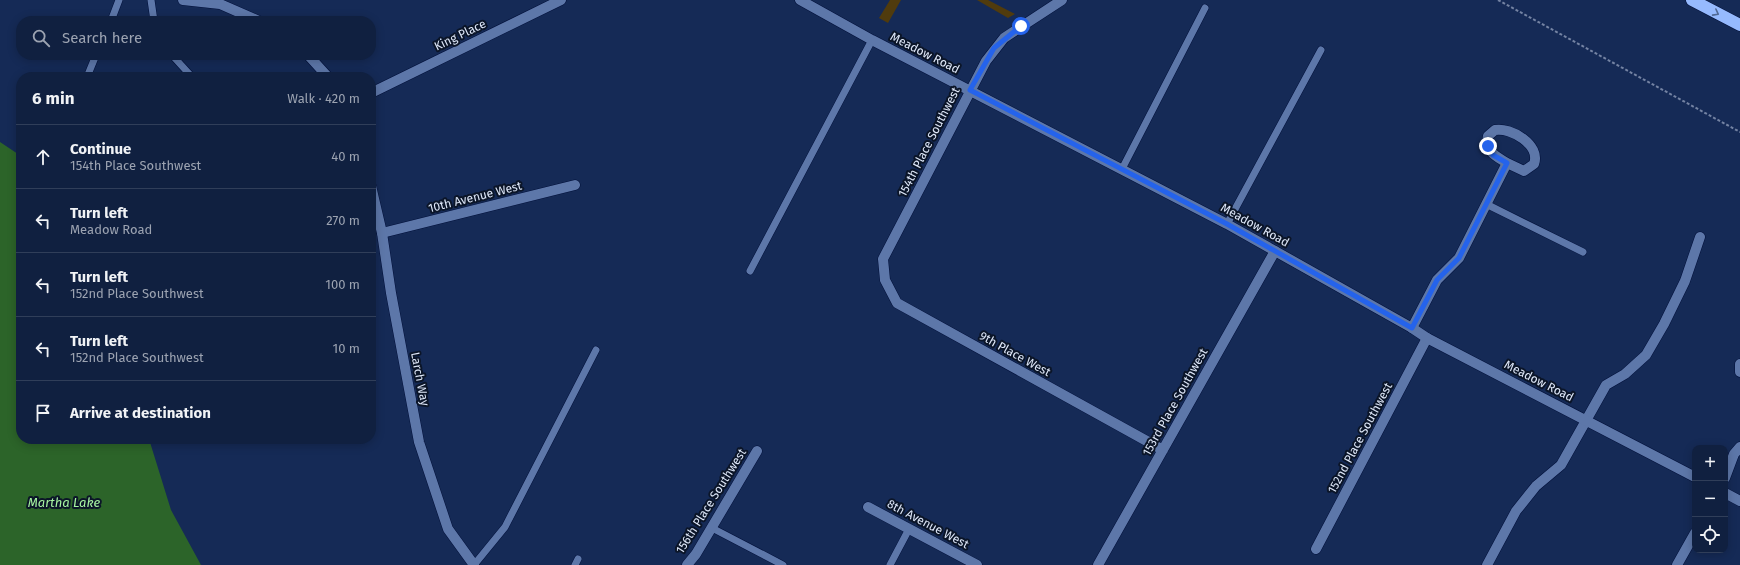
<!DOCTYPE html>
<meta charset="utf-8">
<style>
body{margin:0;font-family:"Fira Sans",sans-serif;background:#192847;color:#f1f3f6}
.controls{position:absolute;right:12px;bottom:12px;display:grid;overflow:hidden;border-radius:8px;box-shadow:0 2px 10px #0003}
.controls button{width:36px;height:36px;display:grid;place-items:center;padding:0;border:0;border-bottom:1px solid #303e59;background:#102040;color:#f1f3f6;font:20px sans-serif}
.stop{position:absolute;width:12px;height:12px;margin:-9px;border:3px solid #2563eb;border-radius:50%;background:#fff}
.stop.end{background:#2563eb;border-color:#fff;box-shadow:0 1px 4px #0008}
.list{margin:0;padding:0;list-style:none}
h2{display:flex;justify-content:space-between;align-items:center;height:52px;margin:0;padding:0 16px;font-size:17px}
h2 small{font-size:13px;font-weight:400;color:#9ca3b1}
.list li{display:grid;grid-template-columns:26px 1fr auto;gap:12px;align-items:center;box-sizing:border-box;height:64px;padding:0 16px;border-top:1px solid #303e59}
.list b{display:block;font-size:15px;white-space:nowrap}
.list p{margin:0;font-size:13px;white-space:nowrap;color:#9ca3b1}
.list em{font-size:13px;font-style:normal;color:#9ca3b1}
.icon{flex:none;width:22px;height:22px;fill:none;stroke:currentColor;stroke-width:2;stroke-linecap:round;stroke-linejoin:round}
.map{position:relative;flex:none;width:1740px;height:565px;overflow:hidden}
.search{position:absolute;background:#102040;box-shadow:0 2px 10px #0003;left:16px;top:16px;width:360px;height:44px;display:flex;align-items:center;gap:10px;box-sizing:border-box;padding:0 14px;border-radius:16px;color:#9ca3b1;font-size:15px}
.panel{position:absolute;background:#102040;box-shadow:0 2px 10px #0003;left:16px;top:72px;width:360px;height:372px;border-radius:16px}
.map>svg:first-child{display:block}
.green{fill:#503b0d}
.water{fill:#2c6429}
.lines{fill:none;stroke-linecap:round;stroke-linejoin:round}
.service-casing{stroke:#02103a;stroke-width:8}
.minor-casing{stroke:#02103a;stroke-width:11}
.tertiary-casing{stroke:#02103a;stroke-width:11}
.motorway-casing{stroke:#02103a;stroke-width:13}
.path{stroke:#7382a2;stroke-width:2;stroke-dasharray:3 2;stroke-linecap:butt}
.service{stroke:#5d77a9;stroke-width:7}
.minor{stroke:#5d77a9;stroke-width:10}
.tertiary{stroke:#5d77a9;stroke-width:10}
.motorway{stroke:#96bafe;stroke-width:12}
.oneway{stroke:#506893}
.route{stroke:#2563eb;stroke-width:5}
.labels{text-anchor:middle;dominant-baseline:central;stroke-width:4;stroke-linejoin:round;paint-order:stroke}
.street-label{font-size:12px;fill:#dfe8f9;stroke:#0b1528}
.water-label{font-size:13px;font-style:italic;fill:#a7f5a1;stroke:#0b1528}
</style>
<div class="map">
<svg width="1740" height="565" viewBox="0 0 1740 565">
<rect width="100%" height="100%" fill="#152a56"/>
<!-- green -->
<path class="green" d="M890,0h11l-13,23 -9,-5z
M977,0h11l27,14 -7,4z"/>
<!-- water -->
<path class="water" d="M0,142l21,14v283h128l22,71 30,55h-201z"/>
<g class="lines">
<!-- service casing -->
<g class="service-casing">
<path id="service" d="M151,0l3,21
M111,21l8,-21
M172,55l20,22
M87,77l9,-22
M1122,169l83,-161
M1486,204l97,48
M1227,224l94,-174
M750,271l122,-231
M712,528l71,37
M474,565l31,-38 91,-177
M575,565l3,-6
M890,565l19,-36"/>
</g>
<!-- minor casing -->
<g class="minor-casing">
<path id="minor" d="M1062,0l-58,38 -18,23 -103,198 2,21 12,23 266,147
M382,233l193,-48
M1412,328l25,-48 22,-22 48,-95 17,8 10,-7c7,-19 -23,-37 -39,-34l-7,6c-3,16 8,20 19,27
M1740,364v8
M1725,478l9,-24 6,-7
M868,507l109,58
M1316,549l111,-211
M687,565l9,-11 61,-103
M1098,565l177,-314
M1487,565l29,-54 20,-25 25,-21 45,-80 19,-11 21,-19 18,-31 21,-43 15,-44
M1677,565l18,-32"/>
</g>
<!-- tertiary casing -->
<g class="tertiary-casing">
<path id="tertiary" d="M183,0l37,4 39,17
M800,0l72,40 355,184 185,104 15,10 268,139
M308,55l20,22
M371,93l190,-93
M371,186l11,47 9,60 28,149 29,87 26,36
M1725,493l15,8"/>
</g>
<!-- motorway casing -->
<g class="motorway-casing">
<path id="motorway" d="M1692,0l48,25"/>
</g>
<!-- path -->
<path class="path" d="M1498,0l242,132"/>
<!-- service -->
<use href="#service" class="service"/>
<!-- minor -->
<use href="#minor" class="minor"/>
<!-- tertiary -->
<use href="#tertiary" class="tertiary"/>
<!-- motorway -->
<use href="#motorway" class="motorway"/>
</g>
<!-- one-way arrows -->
<defs><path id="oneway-chevron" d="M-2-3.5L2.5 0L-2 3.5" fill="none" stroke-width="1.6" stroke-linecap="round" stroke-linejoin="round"/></defs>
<use class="oneway" href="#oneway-chevron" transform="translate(1716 13) rotate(28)"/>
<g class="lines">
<!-- route -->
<path class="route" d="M1021,26l-27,22 -24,42 257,134 185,104 25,-48 22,-22 48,-95 -14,-8 -5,-9"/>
</g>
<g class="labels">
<!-- street labels -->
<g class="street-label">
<text transform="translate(460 35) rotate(-26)">King Place</text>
<text transform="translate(925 53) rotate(27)">Meadow Road</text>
<text transform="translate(929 142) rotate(-63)">154th Place Southwest</text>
<text transform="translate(475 197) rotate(-14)">10th Avenue West</text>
<text transform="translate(1255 225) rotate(29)">Meadow Road</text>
<text transform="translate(1015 354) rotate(29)">9th Place West</text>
<text transform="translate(420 379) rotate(79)">Larch Way</text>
<text transform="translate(1539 381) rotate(27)">Meadow Road</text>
<text transform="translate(1175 402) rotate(-61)">153rd Place Southwest</text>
<text transform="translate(1360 438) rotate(-62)">152nd Place Southwest</text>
<text transform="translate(711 501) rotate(-58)">156th Place Southwest</text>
<text transform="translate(928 524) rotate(28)">8th Avenue West</text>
</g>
<!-- water labels -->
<g class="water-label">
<text x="64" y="502">Martha Lake</text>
</g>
</g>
</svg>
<div class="controls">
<button>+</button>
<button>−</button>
<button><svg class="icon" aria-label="locate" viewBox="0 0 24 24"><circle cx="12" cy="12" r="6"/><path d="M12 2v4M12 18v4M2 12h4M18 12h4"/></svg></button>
</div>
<div class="stop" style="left:1021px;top:26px"></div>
<div class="stop end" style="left:1488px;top:146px"></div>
<div class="search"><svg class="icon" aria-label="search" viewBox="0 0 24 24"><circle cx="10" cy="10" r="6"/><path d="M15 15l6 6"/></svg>Search here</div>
<section class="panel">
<h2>6 min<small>Walk · 420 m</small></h2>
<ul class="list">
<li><svg class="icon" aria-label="ahead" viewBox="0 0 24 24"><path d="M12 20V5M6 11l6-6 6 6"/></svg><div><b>Continue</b><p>154th Place Southwest</p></div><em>40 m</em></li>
<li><svg class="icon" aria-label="left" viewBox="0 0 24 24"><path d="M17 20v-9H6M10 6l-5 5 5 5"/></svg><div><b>Turn left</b><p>Meadow Road</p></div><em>270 m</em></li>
<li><svg class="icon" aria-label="left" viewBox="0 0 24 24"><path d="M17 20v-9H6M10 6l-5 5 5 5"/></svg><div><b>Turn left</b><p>152nd Place Southwest</p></div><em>100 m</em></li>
<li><svg class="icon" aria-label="left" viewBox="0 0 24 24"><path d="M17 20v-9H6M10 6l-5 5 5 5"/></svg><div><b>Turn left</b><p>152nd Place Southwest</p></div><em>10 m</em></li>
<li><svg class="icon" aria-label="arrive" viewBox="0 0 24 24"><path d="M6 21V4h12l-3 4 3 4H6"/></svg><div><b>Arrive at destination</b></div></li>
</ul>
</section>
</div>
